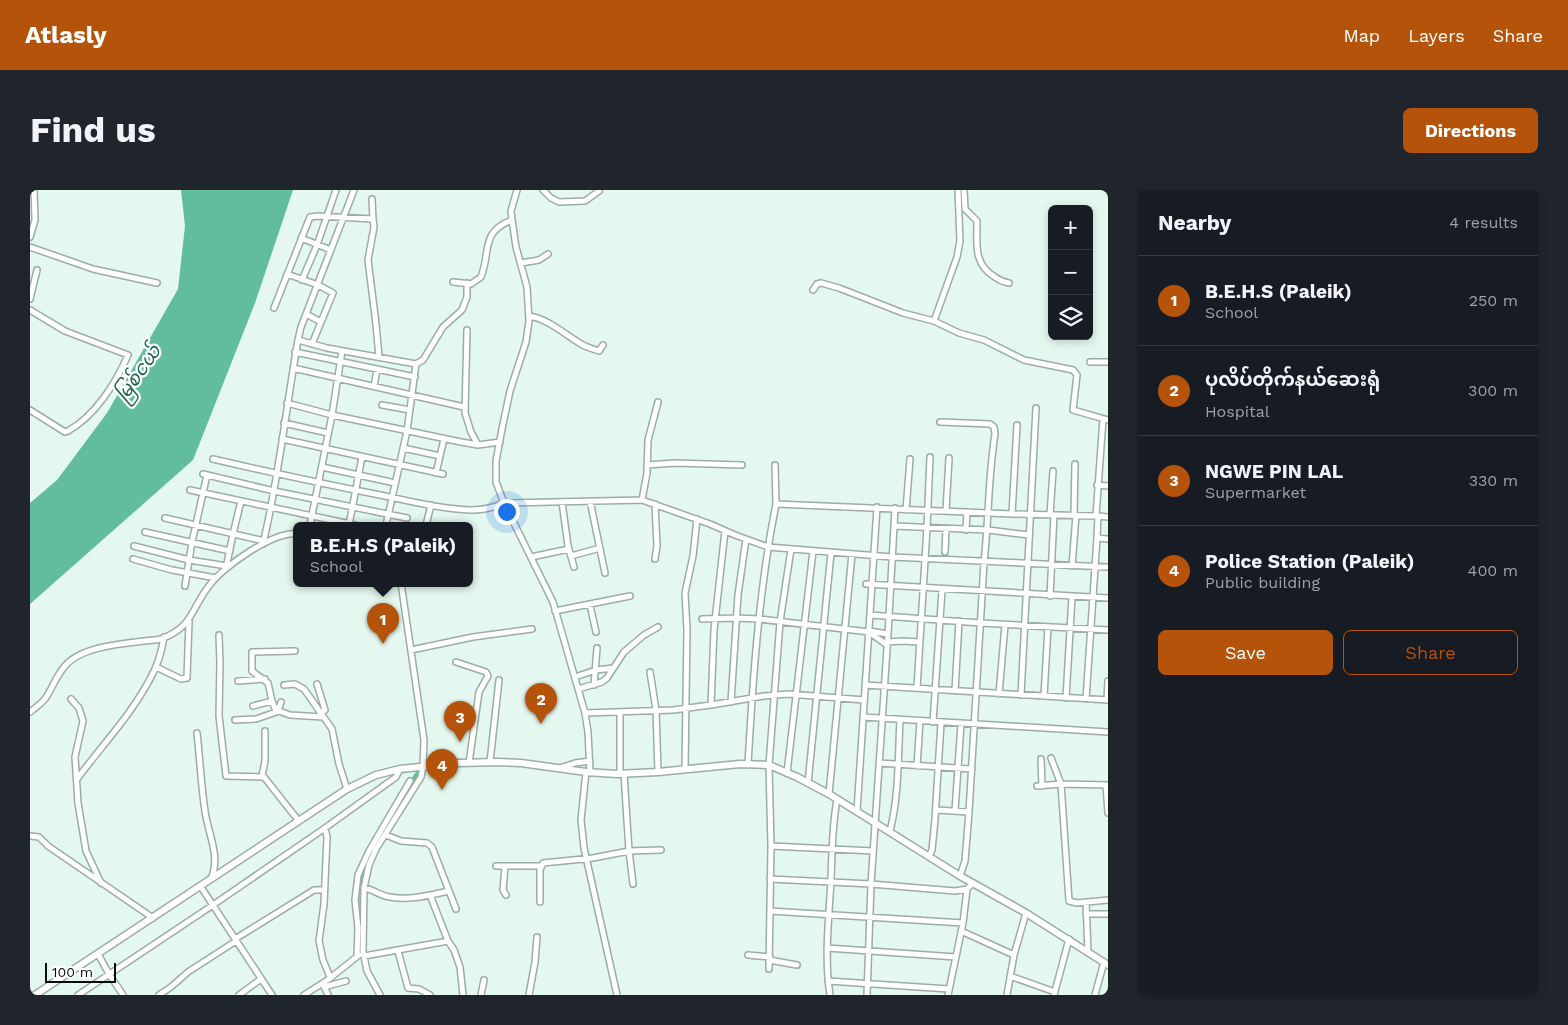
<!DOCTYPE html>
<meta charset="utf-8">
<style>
body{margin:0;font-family:"Work Sans","Noto Sans Myanmar",sans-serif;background:#20242c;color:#f1f3f6}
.controls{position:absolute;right:15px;top:15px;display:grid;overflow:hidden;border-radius:8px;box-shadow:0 2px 8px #0003}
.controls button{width:45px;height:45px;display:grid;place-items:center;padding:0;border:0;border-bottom:1px solid #363941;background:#171b24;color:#f1f3f6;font:25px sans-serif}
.scale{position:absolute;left:15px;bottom:12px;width:71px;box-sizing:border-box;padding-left:5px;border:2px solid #070d0b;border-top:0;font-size:14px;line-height:18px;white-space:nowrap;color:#070d0b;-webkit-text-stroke:4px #fff;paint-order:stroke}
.you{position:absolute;left:476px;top:321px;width:18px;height:18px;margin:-12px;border:4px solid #fff;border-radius:50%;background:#1a73e8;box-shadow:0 0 0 8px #1a73e833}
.badge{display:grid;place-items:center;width:32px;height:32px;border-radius:50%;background:#b45309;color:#fff;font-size:16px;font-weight:700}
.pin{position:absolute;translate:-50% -41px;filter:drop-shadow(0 1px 2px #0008)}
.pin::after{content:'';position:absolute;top:26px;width:18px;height:15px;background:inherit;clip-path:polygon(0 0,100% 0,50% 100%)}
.popup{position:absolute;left:263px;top:332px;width:180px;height:65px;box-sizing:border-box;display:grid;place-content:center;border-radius:8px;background:#171b24;filter:drop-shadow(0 1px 4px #0005);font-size:16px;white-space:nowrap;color:#9ea1a6}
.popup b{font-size:19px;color:#f1f3f6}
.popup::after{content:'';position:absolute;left:50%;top:100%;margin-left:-10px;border:10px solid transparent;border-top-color:#171b24}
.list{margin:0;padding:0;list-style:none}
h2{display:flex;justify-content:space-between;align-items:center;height:65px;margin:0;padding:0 20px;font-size:21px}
h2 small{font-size:16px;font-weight:400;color:#9ea1a6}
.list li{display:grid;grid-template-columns:32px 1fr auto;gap:15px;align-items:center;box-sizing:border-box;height:90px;padding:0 20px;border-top:1px solid #363941}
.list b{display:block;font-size:19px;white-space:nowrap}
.list p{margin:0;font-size:16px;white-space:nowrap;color:#9ea1a6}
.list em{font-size:16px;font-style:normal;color:#9ea1a6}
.actions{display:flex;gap:10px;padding:15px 20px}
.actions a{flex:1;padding:11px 0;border:1px solid #b45309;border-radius:8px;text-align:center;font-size:18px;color:#b45309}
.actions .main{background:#b45309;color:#fff}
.icon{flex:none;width:28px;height:28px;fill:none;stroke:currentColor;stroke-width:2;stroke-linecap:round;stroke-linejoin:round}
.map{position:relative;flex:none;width:1078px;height:805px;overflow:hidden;border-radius:8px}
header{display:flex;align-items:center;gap:30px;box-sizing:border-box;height:70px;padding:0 25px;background:#b45309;color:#fff}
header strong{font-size:24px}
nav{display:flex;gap:28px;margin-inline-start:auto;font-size:18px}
.intro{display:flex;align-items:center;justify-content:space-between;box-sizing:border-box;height:120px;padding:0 30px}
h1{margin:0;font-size:35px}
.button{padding:12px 22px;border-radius:8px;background:#b45309;color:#fff;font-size:18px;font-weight:700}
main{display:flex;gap:30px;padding:0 30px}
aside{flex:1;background:#171b24;border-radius:8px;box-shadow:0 2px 8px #0003}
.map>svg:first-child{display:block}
.water{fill:#62bd9c}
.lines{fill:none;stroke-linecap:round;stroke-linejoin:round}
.canal{stroke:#62bd9c;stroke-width:5}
.minor-casing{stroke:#9bada6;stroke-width:8}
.tertiary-casing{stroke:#9bada6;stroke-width:9}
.minor{stroke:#fff;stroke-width:5}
.tertiary{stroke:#fff;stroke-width:6}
.labels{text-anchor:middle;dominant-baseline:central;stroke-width:4.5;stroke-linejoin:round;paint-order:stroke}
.water-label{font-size:19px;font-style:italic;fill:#1e644e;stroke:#fff}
</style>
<header>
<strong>Atlasly</strong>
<nav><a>Map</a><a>Layers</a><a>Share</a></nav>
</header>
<div class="intro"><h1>Find us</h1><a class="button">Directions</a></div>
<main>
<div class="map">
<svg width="1078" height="805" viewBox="0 0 1078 805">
<rect width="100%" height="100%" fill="#e4f8ef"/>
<!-- water -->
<path class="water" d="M151,0h112l-38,113 -62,157 -163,144v-101l27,-23 50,-67 71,-124 7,-63z"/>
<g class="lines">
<!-- canal -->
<path class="canal" d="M379,597l9,-14
M332,715c-1,-27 6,-46 19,-70"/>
<!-- minor casing -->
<g class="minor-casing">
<path id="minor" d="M324,0l-53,137 -3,13 29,8 89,16 -9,67 -21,94
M487,0l-6,21 1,9 4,27 11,40 2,34 -3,21 -16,49 -8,38 -6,32v21l8,21 49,99 32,111 3,19 2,41
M513,0l8,8 8,4 26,-1 14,-10
M934,0l1,19 12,12c0,23 -4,43 18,56 4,3 8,5 14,6
M343,29l1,8 -6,33 8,64 3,33
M0,47l5,-17 -1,-30
M271,48l30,12
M0,57l63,22 64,14
M491,73l18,-3 9,-6
M257,84l31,11 15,8 -21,51
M272,90l15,-35 19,-55
M423,92l18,2 10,-7c10,-25 -1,-45 31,-57
M783,100l4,-6 4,-1 18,5 64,25 31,8 25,12 25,7 40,20 49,10 4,5 -4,35 35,10
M0,109l7,-29
M244,118l36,-91 8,-1 55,3 -1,-20
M0,120l35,21 63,24c-12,28 -33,61 -60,76l-3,1 -35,-22
M276,124l15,8
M499,126c20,3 35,18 52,28 5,3 12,5 18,7l4,-6
M904,131l23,-64 3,-16 -2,-51
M437,140l-2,83 6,19 7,13
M265,162l120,25
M1060,172h18
M386,174l7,-4 20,-33 19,-17 5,-13v-14
M263,178l171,39
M344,196l3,-16
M257,213l45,12 129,27 17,3 22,-3
M352,215l28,5
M910,232l50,2 4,3 1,7c-7,43 -6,85 -11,128l-15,250 -4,49 -5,15
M254,233l44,10
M252,249l161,35
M373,258l37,8
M183,269c56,13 111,25 167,36 30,6 60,14 91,15 11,0 22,-2 33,-7l138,-3 68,24 25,11 33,12 124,10 216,10
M617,275l28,-2 67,2
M745,275l1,39
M292,277l73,16
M406,283l8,-34
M173,284l71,17 133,27
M1067,295l11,1
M160,300l165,35
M612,310l5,-27 1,-33 10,-38
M560,311l15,72
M532,312l6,44 6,21
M876,320l4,-51
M916,321l3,-53
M982,324l5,-89
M1020,325l3,-44
M1044,325l1,-51
M1066,326l7,-97
M1068,326l10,1
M135,328l99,23
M280,335l22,-110 10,-64
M319,335l13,-68
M396,335l5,-20
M864,336l94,4 41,5
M936,340l1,-18
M115,342l85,19
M233,354c16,-67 23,-136 35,-204
M104,356l55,14 38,6
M915,362l1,-23
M541,366l29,-8
M501,367l38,-8
M103,369l39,11 44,8
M625,369l2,-13 -2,-42
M1042,376l4,-51
M196,378l7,-34 8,-33
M836,394l242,14
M155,396l7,-44 15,-67
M1020,406l4,-81
M560,415l6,27
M525,421l75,-15
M840,425l111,8 127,7
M672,429l34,-1 23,1 110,13 18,13
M839,441l19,3
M189,445l1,28 -1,53 7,60 38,1 34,43
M857,452l16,-1 16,1
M381,460l62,-13 59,-8
M426,472l30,10 2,4 -9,16 -10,71
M126,477l25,12 6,-1 2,-57
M620,482l6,38 2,62
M545,487l21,-7 17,-2
M208,491l27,-2
M287,494l8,26 -5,3
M254,495l11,-1 9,5 28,40 7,35 8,25
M564,495l3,-37
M835,495l243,15
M887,498l10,-160 3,-71
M548,499l24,-7 5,-4 17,-26 20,-17 14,-8
M925,501l4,-70
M969,504l6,-69
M991,505l15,-287
M1014,506l4,-69
M1036,508l6,-101
M41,509l8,9 4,13 -8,36 3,46 8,48 15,32
M1056,509l11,-161
M1077,510l1,-19
M701,512l7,-107 8,-56
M681,515l3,-75 11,-99
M223,516l19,-5
M246,521l-4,-10 -4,-18 -16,-12v-19l43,-1
M248,521l3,-9
M0,522c6,-5 13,-9 17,-16 6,-10 10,-21 18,-30 18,-22 69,-23 96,-27 33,-13 29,-29 48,-53 13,-19 65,-55 88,-52
M590,522v62
M555,523l88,-3 38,-5 53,-9 25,-2 75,6
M833,527l245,15
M205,530l21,-1 23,-8 11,4 33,2
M903,532l9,-132
M167,543c3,26 4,52 8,78 3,23 16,45 6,68
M1021,568l10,26 8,117 8,2 31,-3
M1011,569l1,27
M460,572l9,-82
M849,573l93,6
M718,574c5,-87 11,-175 28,-260l236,10 86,2 -1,22 11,1
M887,576l3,-45
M530,578l15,-5 15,-2
M655,579l2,-139 -2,-37 8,-37 4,-37
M556,582l-5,48 3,28 33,147
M757,583l26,-222
M232,586l3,-15v-30
M47,589c26,-35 58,-68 77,-108 5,-10 8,-22 10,-34
M778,593l23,-230
M1076,595l2,28
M1007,596l24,-2 47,1
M799,604l23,-240
M906,620l33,2
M827,621l20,-304
M925,621l6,-87
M295,638l2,9 -3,67 -5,37 4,19 7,17
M860,641c9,-35 8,-74 10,-111
M356,645l15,6 26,2 5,4 24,62
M0,646l9,1 9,9 105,72
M741,656l102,5
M899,666l3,-6 3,-31 6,-96
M466,676h45
M475,676l-2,24 3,5
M740,689l101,5 84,7 12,-2 6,-6
M603,694l-4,-33 32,-1
M171,697l71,108
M334,698c9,1 16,8 26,9 19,4 40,-2 59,-6
M400,705l18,46 6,9 6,17 3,28
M510,712v-32l3,-7 50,-5 36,-7 -5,-77
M1056,712l2,50
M740,721l193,12
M1056,724h22
M931,741l53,24
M205,749l79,-49h10
M797,758l129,9
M368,761l10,37 11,1 11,6
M68,764l11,20 14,21
M718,765l22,2
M327,766l1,-28 -3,-28 3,-25 11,-24 41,-70
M334,766l84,-15
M739,770l28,5
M739,779l2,-123 -2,-81 11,-143 11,-73
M980,786l45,16
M798,791l121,8
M293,794l5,11
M294,797l22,-6
M48,805l135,-90 112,-77 71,-51 4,-8
M129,805l12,-8 17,-15 48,-31
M209,805l22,-16
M274,805l25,-16 30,-24
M350,805l-13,-24 -4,-20 1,-63 5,-23 7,-16 45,-72 2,-10 1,-27 -23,-157
M451,805l3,-15
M499,805l6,-33 2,-25
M800,805c-6,-38 -1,-77 1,-115 1,-27 1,-54 6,-80
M837,805l4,-111 17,-250 7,-126
M918,805l15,-72 4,-34
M977,805l7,-40 12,-42
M1024,805l15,-56
M1065,805l9,-33"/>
</g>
<!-- tertiary casing -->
<g class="tertiary-casing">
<path id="tertiary" d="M5,805l312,-206 29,-14 24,-6 59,-6 39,-1 23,1 65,9 31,2 41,-2 82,-8 29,1 28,12 32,17 131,82 66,37 82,52"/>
</g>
<!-- minor -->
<use href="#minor" class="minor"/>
<!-- tertiary -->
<use href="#tertiary" class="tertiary"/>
</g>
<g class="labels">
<!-- water labels -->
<g class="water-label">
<text transform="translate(108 183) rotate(-55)">မြစ်ငယ်</text>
</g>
</g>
</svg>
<div class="controls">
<button>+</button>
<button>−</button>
<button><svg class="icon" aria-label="layers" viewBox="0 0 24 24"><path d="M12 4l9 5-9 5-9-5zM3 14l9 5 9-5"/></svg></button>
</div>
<div class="scale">100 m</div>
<div class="you"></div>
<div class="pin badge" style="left:353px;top:454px">1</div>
<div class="popup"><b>B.E.H.S (Paleik)</b>School</div>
<div class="pin badge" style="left:511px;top:534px">2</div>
<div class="pin badge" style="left:430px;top:552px">3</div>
<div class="pin badge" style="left:412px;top:600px">4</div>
</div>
<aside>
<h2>Nearby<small>4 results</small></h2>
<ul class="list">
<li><span class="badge">1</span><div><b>B.E.H.S (Paleik)</b><p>School</p></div><em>250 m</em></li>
<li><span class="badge">2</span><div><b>ပုလိပ်တိုက်နယ်ဆေးရုံ</b><p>Hospital</p></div><em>300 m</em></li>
<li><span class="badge">3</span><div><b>NGWE PIN LAL</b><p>Supermarket</p></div><em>330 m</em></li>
<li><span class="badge">4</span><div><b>Police Station (Paleik)</b><p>Public building</p></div><em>400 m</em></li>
</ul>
<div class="actions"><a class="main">Save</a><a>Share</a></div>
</aside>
</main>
